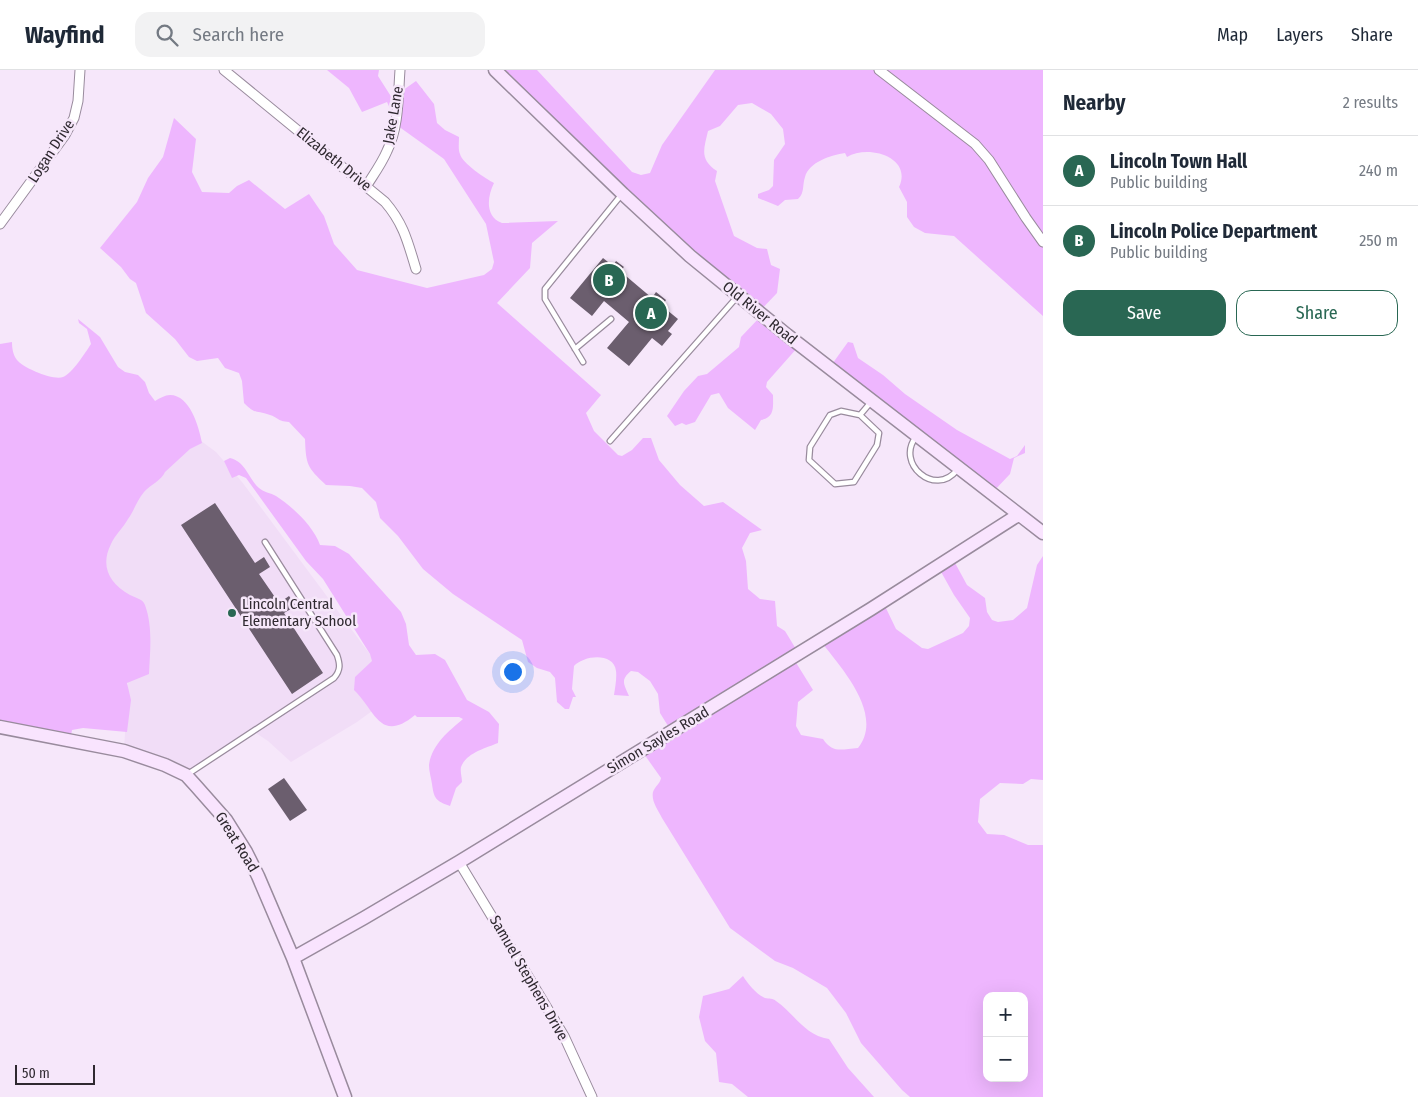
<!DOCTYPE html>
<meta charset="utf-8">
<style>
body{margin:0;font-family:"Fira Sans Condensed",sans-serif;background:#f2f2f3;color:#1f2937}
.controls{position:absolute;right:15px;bottom:15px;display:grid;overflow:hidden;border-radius:10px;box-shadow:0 5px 20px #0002}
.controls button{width:45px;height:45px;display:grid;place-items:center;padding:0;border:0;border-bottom:1px solid #e0e1e3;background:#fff;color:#1f2937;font:25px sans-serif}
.scale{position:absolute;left:15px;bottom:12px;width:80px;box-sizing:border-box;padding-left:5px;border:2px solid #2f2930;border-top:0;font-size:14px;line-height:18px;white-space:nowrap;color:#2f2930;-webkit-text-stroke:4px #f6e7fa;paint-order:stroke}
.you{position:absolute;left:512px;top:601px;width:18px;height:18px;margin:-12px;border:4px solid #fff;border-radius:50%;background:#1a73e8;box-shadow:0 0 0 8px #1a73e833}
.badge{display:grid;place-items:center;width:32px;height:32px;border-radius:50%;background:#296753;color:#fff;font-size:16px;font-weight:700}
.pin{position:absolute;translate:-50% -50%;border:2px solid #fff;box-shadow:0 1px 5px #0006}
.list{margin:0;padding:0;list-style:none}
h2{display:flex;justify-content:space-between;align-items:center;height:65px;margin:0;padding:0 20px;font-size:21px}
h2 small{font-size:16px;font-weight:400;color:#747a83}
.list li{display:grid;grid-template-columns:32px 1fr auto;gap:15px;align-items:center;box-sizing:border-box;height:70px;padding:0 20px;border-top:1px solid #e0e1e3}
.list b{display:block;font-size:19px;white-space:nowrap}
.list p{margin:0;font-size:16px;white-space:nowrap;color:#747a83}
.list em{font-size:16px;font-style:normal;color:#747a83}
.actions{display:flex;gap:10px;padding:15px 20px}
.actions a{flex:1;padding:11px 0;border:1px solid #296753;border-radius:15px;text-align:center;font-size:18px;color:#296753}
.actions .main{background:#296753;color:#fff}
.icon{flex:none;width:28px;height:28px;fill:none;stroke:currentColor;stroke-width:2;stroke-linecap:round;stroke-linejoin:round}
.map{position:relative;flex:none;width:1043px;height:1027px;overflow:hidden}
header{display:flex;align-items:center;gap:30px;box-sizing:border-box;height:70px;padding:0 25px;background:#fff;border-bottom:1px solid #e0e1e3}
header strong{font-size:24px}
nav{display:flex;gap:28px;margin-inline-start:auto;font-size:18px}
.search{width:350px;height:45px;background:#f2f2f3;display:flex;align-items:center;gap:12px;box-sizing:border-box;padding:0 18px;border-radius:15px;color:#747a83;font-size:19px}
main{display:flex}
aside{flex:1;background:#fff}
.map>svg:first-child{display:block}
.built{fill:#f1ddf7}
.green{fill:#eeb6fe;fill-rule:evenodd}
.building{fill:#6b5e6e}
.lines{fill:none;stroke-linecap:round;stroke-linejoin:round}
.lane-casing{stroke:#998b9d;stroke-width:7}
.street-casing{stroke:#998b9d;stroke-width:11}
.secondary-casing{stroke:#998b9d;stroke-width:15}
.lane{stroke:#fff;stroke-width:4.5}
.street{stroke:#fff;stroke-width:9}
.secondary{stroke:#f9e4fe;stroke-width:12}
.poi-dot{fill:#296753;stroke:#f6e7fa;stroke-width:2}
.labels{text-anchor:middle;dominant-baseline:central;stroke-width:5;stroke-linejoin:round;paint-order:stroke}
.street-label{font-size:15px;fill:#2f2930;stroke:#f6e7fa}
.poi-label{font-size:15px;fill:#2f2930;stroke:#f6e7fa;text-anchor:start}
</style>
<header>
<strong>Wayfind</strong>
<div class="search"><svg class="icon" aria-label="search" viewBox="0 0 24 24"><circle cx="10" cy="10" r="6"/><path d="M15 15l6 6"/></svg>Search here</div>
<nav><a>Map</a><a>Layers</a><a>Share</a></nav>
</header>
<main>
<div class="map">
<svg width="1043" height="1027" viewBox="0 0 1043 1027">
<rect width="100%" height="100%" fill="#f6e7fa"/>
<!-- built -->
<path class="built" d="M197,368l19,14 26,30 156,210 -41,30 -66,40 -23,-21 -15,-10 -67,44 -62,-24 7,-130 -23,-41 -3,-26 18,-44z"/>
<!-- green -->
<path class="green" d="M327,0h52l-1,6 14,22 24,-17 18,23 3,19 8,7 14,7c0,6 -1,12 1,17 2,9 26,25 34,29 -7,14 -9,34 8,40l56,-2 -26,22 -2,25 -33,35 104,92 -15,18 8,18 24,24 4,1 10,-6 11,-12h8l8,22 21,25 24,21 19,-4 39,28 -12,3 -8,15 4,13 2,28 12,10 15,2 2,25 8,5 14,23 -4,7 18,29 -15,12 -2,24 5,9 22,4c10,15 19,10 35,9 26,-33 -15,-78 -35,-104l61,-40 12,25 26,19 6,1 35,-16 6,-7 1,-8 -16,-23 -14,-25 14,-9 13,24 18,13 2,14 5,8 6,2 15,-2 14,-12 10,-43 6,-9v224l-12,-1 -8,5 -23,-1 -20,16 -2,23 9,12 17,1 24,10h15v252h-133l-8,-7 -41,-47 -15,-30 -19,-25 -34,-20 -18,-7 -45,-33 -68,-110c-4,-8 -11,-17 -9,-26 2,-6 7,-8 8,-14l-17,-24 29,-20 -13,-21 -2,-19 -8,-13 -12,-9 -7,-1c-11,9 -7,13 -2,25l-15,-1c1,-7 3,-17 2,-24 -2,-19 -32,-16 -42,-5l-2,23 4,8h-3l-4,12h-4l-8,-7 -2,-24 -5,-6 -13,-4 -9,-6 -6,-22 -69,-46 -30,-25 -25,-33 -18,-18 -4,-16 -14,-14 -12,-2 -24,-1c-19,-18 -20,-20 -21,-46l-16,-17c-12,-1 -10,-4 -19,-7 -14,-5 -14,0 -26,-12l-2,-22 -3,-8 -14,-5 -7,-10 -21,3 -8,-4 -14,-18 -29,-26 -10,-30 -6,-4 -9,-12 -21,-19 37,-46 11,-24 15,-21 11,-39 22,21 -4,33 10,20 27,1 8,-7 12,-6 36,29 24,-15 15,22 10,28 23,26 70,18 57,-13 8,-6 2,-7 -8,-38 -42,-65 -46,-33 -11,-24 -25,10 -13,-24zM987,926h37v82h-37z
M494,0h43l95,102 9,3 9,-2 12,-28 53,-75h328v246l-89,-80 -29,-3 -11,-6 -7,-10v-15l-8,-15c14,-30 -31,-43 -52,-30l-2,-4c-14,2 -36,9 -40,24 -3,9 0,15 -7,22l-13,1 -7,6 -20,-8v-4l11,-4 4,-4 1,-26 11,-16 -2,-15 -12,-15 -19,-11 -14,2 -18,21 -12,5c-4,18 -9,28 9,40l-2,10 19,55 23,12 10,1 4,16 9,4 -3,24 -19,20z
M760,247l38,30 -31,35 -1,5 7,8c0,12 2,22 -12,25l-6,10 -27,-22 -9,-15 -8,2 -16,27 -9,3 -4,-2 -7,3 -8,-10 17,-25 14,-15 9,-2 32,-27 2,-10z
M78,249l22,18 18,30 7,5 13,3 7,7 4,11 6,8c5,-3 10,-6 15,-6 20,0 29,32 32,48l-12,6 -25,23c-3,8 -15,13 -21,20 -7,8 -10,19 -16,27 -5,9 -13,16 -17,25 -11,22 -2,39 19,51 6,3 13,4 15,10 8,22 5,46 4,69l-22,9 4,17 -4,32 -44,-4 -11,2 -2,11 -70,-11v-386l12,-2c0,6 1,13 5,18 6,8 37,21 46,17 9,-3 22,-24 28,-33l-4,-15 -8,-6z
M848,272l5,1 5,15 25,17 22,19 52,36 53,29 7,-3 8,-11v8l-11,5 -4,16 -18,19 -162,-126z
M230,388c16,4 18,20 29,30 4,4 12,5 17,8 16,10 38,31 44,49l15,1 14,8 52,58 5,12 3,21 7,10 19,-1 10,6 22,40 22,12 10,12 -1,19c-12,5 -32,10 -37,24 -1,5 1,10 1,15l-6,6 -6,18c-14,-5 -16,-7 -18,-22 -1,-6 -3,-13 -3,-19 3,-21 20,-34 34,-46l-4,-2h-42l-2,-2c-35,29 -40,-5 -61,-25l1,-13 17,-16 -2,-7 -47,-75 -17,-18 -60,-83 -7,-3 -7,3 -8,-17z
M743,906c5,8 13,18 22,22 4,1 8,0 11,3 18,12 29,35 53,38l19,29 26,29h-126l-16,-13 -13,-2 -3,-29 -11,-12 -6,-24 4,-21 26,-7z"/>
<!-- building -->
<path class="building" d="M603,188l10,8 3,-5 8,6 -4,4 32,27 4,-6 10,8 -4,6 16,13 -10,12 4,3 -10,12 -10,-8 -23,28 -22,-18 22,-26 -25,-21 -12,15 -22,-18z
M215,433l40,60 9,-6 6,10 -11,7 20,29 10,-7 7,10 -12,7 39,60 -31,21 -111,-169z
M284,708l23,32 -17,11 -22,-32z"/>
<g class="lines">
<!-- lane casing -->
<g class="lane-casing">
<path id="lane" d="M575,279l36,-30
M583,292l-38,-63v-10l77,-95
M860,345l19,18 -2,12 -23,37 -19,2 -26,-24 1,-13 20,-32 11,-4 19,4 11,-13
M916,367c-21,26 19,61 41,33
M610,371l127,-144
M188,704l146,-96c7,-8 6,-14 3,-23l-72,-113"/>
</g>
<!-- street casing -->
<g class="street-casing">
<path id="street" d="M224,0l161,132c19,22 23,41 31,67
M879,0l96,74 14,16 37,58 17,24
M367,115c7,-11 15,-22 20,-34 12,-24 11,-54 13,-81
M0,154l65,-89 9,-17 4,-17 2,-31
M459,792l105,174 28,61"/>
</g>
<!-- secondary casing -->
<g class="secondary-casing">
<path id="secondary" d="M495,0l128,124 67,62 97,79 256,198
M0,657l124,24 41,14 21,10 10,11 30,34 20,32 12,24 35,82 52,139
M293,888l71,-40 95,-56 412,-253 147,-94"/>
</g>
<!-- lane -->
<use href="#lane" class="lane"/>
<!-- street -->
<use href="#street" class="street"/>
<!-- secondary -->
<use href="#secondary" class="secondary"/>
</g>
<!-- markers -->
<circle class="poi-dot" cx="232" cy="543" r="5"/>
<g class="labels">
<!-- street labels -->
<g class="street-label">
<text transform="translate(393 45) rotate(-80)">Jake Lane</text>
<text transform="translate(51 81) rotate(-57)">Logan Drive</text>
<text transform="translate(334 89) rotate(39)">Elizabeth Drive</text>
<text transform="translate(760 243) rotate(39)">Old River Road</text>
<text transform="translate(658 670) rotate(-31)">Simon Sayles Road</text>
<text transform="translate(237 772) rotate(58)">Great Road</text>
<text transform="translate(529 908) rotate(60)">Samuel Stephens Drive</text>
</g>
<!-- poi labels -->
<g class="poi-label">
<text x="242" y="534">Lincoln Central<tspan x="242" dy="17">Elementary School</tspan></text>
</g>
</g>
</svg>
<div class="controls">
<button>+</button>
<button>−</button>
</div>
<div class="scale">50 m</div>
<div class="you"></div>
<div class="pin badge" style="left:651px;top:243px">A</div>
<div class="pin badge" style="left:609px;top:210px">B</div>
</div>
<aside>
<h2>Nearby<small>2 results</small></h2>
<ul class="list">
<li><span class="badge">A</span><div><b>Lincoln Town Hall</b><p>Public building</p></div><em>240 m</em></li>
<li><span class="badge">B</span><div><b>Lincoln Police Department</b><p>Public building</p></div><em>250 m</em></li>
</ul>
<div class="actions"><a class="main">Save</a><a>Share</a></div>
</aside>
</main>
